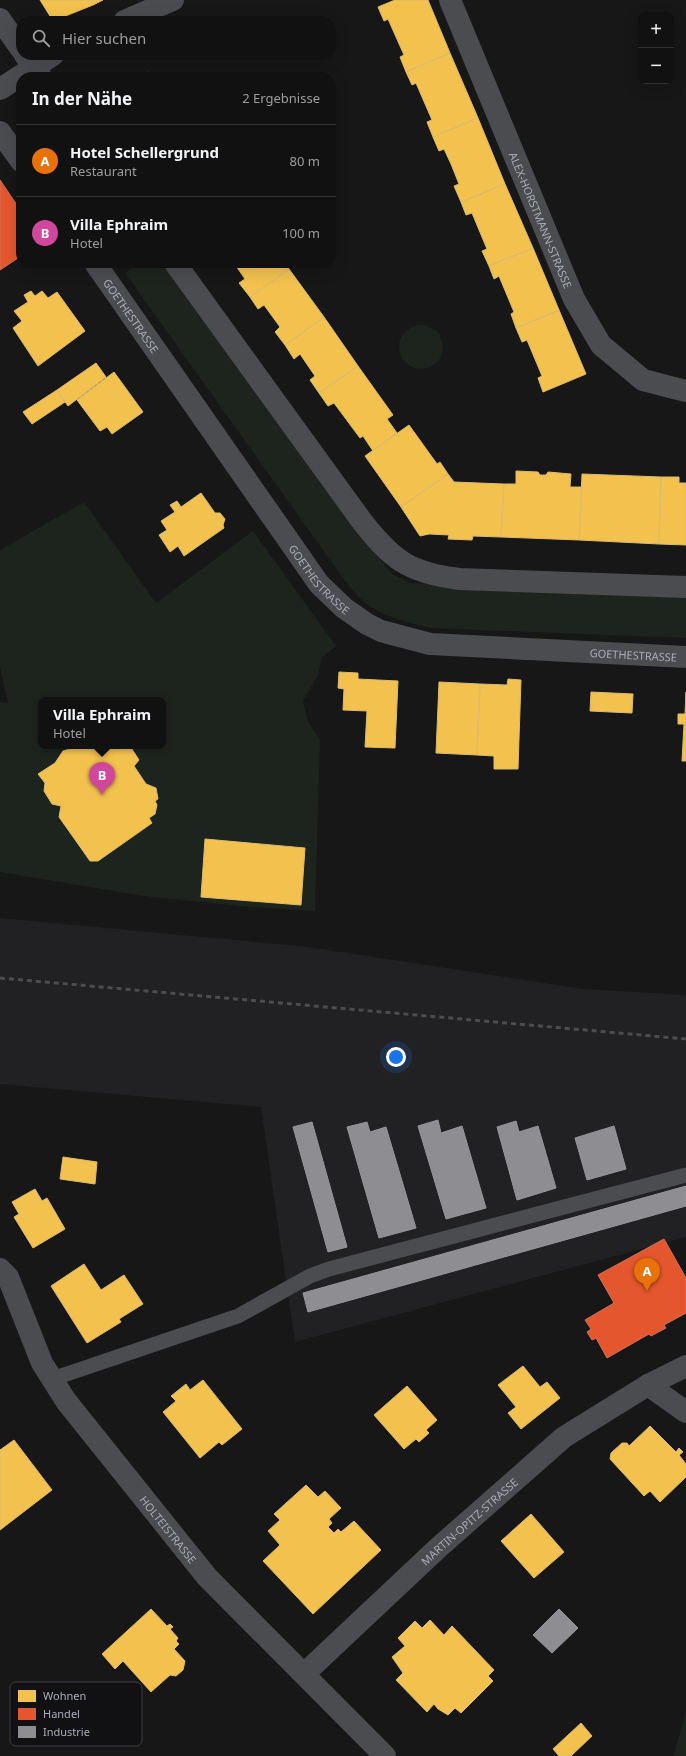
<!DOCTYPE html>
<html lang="de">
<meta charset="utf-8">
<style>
body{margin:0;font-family:"Noto Sans",sans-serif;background:#1a1a1a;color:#f1f3f6}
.controls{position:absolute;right:12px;top:12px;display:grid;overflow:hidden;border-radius:8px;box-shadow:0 4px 16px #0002}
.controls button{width:36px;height:36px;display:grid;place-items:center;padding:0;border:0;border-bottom:1px solid #303131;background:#111;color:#f1f3f6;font:20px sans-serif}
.you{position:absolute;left:396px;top:1057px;width:14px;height:14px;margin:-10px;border:3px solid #fff;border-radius:50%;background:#1a73e8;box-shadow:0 0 0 6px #1a73e833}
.badge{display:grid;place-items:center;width:26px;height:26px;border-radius:50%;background:#8c9099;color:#fff;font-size:13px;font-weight:700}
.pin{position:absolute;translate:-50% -33px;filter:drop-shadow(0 1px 2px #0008)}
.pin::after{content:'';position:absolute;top:21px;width:14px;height:12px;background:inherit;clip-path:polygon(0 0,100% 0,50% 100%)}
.popup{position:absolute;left:38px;top:697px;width:128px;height:52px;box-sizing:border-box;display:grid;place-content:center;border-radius:8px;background:#111;filter:drop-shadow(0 1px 3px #0005);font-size:13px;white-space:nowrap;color:#9c9d9f}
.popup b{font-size:15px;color:#f1f3f6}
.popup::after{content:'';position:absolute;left:50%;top:100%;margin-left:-8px;border:8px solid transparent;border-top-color:#111}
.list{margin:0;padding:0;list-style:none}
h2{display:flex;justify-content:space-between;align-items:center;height:52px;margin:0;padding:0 16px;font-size:17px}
h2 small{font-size:13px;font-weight:400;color:#9c9d9f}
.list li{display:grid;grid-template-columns:26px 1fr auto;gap:12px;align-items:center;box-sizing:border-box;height:72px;padding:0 16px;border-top:1px solid #303131}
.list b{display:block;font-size:15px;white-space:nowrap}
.list p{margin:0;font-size:13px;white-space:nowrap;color:#9c9d9f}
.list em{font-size:13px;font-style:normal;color:#9c9d9f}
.icon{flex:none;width:22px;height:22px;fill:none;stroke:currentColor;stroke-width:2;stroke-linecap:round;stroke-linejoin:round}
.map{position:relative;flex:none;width:686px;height:1756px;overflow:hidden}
.search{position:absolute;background:#111;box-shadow:0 4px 16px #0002;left:16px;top:16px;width:320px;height:44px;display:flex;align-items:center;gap:10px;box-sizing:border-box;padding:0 14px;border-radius:16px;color:#9c9d9f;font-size:15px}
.panel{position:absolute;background:#111;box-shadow:0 4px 16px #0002;left:16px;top:72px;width:320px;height:196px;border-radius:16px}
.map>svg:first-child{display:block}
.built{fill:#212123}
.green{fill:#1d241e;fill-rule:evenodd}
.homes{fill:#f2c14e;stroke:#dcbb6e}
.shops{fill:#e4572e;stroke:#d27157}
.industry{fill:#8d8d92;stroke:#95979d}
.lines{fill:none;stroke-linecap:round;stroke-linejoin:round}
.service{stroke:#4b4c50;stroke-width:15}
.minor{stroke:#4b4c50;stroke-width:22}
.tertiary{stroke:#4b4c50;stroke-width:22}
.rail{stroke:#4b4c4f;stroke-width:3;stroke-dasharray:5 4;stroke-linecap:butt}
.labels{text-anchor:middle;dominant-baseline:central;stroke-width:4;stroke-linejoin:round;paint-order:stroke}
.street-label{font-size:11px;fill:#a8adb8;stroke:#111113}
.key{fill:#111113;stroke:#3e4045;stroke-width:1}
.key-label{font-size:11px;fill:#a8adb8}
</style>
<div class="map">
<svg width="686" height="1756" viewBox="0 0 686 1756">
<rect width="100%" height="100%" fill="#171717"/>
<!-- built -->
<path class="built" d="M0,918l308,29 275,42 103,6v242l-391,105 -34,-235 -261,-23z"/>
<!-- green -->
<path class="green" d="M138,263h28l203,283 22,27 18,10 277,12v43l-256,-10c-20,-5 -41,-10 -59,-21 -11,-7 -20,-19 -28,-29l-218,-305z
M399 347a22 22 0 1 1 44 0a22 22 0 1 1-44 0Z
M84,502l72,101 97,-72 83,115 -14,11 -4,18 -15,26 5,21 12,17 -5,172 -75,-5 -96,-10 -144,-24v-170l8,1 -8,-36v-117zM41,700h122v46h-122z
M686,1714v42h-13z"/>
<!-- homes -->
<path class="homes" d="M40,0h50l3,5 -40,16z
M90,0h13l-10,5z
M395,0h33l22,53 -44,19 -6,-15 4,-2 -16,-36 -4,2 -6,-14z
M450,53l28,65 -45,19 -6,-15 5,-2 -16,-37 -4,2 -6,-13z
M149,72l4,5h-11z
M478,118l27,66 -44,18 -7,-16 5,-2 -8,-20 -7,-15 -5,2 -6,-14z
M505,184l28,64 -44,18 -7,-15 5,-2 -15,-36 -6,2 -5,-13z
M533,248l26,62 -43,18 -5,-14 3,-2 -15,-36 -5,3 -5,-13z
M234,263h51l4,6 -39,28 -11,-14 6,-4z
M289,269l35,48 -39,28 -10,-13 5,-5 -16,-22 -6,4 -8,-12z
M31,291l4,5 7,-5 6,7 9,-6 28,39 -47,35 -25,-38 9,-7 -8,-10 14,-9 -4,-7z
M559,310l27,64 -43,18 -5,-14 4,-2 -15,-36 -5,2 -6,-14z
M324,317l34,49 -39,27 -9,-13 5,-4 -15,-22 -6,5 -9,-14z
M96,363l10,14 -38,29 -11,-16z
M358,366l35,49 -6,4 10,14 -24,18 -10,-15 -3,2 -26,-35 -6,3 -9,-13z
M114,372l29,40 -31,22 -5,-7 -7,4 -23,-31z
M57,390l8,12 -33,22 -9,-12z
M409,425l28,39 3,-2 8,12 -47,33 -36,-51z
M516,471l22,1 2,3h6l2,-3 23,2 -1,13h12l-3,53 -78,-3 3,-53h12z
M448,474l6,8 50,2 -3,53 -28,-1 -1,4 -24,-1 1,-4 -20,-1 -9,2 -19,-29z
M582,474l79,3 -2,67 -80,-4z
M661,477h18v6h7v62l-27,-1z
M201,493l14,20h5l5,6 -2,6 1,3 -40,28 -6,-10 -8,6 -11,-17 8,-5 -6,-9 14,-9 -5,-7 7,-4 4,6z
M339,672l19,1v6l40,2 -3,67 -30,-1 2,-36 -24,-1 1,-21 -6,-1z
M508,679l13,1 -3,89h-24v-13l-17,-1 3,-71 27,1z
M439,682l41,2 -3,71 -41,-2z
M591,692l42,2 -1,19 -42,-2z
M686,692v69h-4l2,-37h-6v-10h7z
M80,746h50l9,14 -5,6 12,18 10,4 2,11 -3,2 2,4 -2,9 -6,4 3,5 -54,38h-8l-31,-44 2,-11 -9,-2 -8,-13 1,-8 -7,-9 17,-11 8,-12z
M205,839l100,9 -4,57 -100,-8z
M63,1157l34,5 -2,22 -35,-5z
M35,1189l7,12 5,-3 18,31 -32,19 -19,-31 5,-3 -7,-12z
M84,1264l17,26 23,-15 19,29 -24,15 2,3 -34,21 -36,-57z
M523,1366l17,21 7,-5 13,16 -39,31 -13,-16 8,-6 -18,-22z
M203,1380l39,49 -20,16 -3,-3 -19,16 -37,-46 13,-11 -5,-5 15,-12 4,6z
M407,1386l30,34 -11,10 3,3 -10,9 -3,-3 -12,10 -30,-34z
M650,1426l26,26 3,-4 4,4 -4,3 7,9v13l-26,25 -10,-11 -6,5 -34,-37 1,-6 11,-10h5l2,3z
M14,1440l38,50 -52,40v-80z
M306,1485l12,12 7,-6 16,17 -12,11 3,4 -4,4 6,6 4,-4 3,3 13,-11 27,29 -68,64 -50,-53 17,-16 -12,-14 12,-11 -6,-6z
M531,1514l33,38 -30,26 -33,-37z
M151,1609l16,17 3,-2 3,3 -3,2 8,9 -2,3 3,3 -5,5 11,12 -2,9 -7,6 -6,-1 -19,17 -28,-31 -8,8 -13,-15z
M430,1620l14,15 8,-9 42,44 -6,6 5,5 -32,32 -6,-5 -7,7 -10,-6 -4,-5 -7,8 -31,-32 7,-7 -11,-16 13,-11 -7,-8 17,-17 7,7z
M581,1723l11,13 -21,20h-12l-6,-7z"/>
<!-- shops -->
<path class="shops" d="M0,180l21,31v45l-21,14z
M664,1239l22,39v35l-22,12 2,3 -15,8 -2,-2 -42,24 -11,-20 -4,2 -5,-8 4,-3 -6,-9 29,-17 -16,-28z"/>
<!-- industry -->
<path class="industry" d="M438,1120l3,13 21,-7 24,82 -40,11 -28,-93z
M516,1121l3,11 19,-6 18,62 -39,12 -20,-73z
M312,1122l35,125 -19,5 -35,-125z
M367,1122l3,10 16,-5 30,101 -37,10 -32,-111z
M614,1126l12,43 -39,11 -12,-42z
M686,1186v20l-378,106 -5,-19z
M559,1609l19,19 -26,25 -19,-18z"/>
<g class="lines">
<!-- service -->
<path class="service" d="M52,1379l186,-63 72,-40 19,-7 357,-94"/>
<!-- minor -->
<g class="minor">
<path id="s1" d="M450,0l124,299 27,46 42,35 43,11"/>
<path d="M124,21l49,-21"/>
<path d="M0,89l53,-34"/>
<path id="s2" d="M0,1269l8,8 34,86 24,38 141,176 178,179"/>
<path d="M648,1385l38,27"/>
<path id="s3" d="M304,1674l134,-126 126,-111 84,-52 38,-19"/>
</g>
<!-- tertiary -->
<g class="tertiary">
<path d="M0,19l21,30"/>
<path d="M25,55l16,22"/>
<path d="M0,132l21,29"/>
<path id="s4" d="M95,263l224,321 25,24 23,16 14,7 49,13 256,13"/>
<path d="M175,263l186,257c31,40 48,53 99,59l226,8"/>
</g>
<!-- rail -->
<path class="rail" d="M0,978l686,61"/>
</g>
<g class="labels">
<!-- street labels -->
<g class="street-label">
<text stroke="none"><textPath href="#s1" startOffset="238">ALEX-HORSTMANN-STRASSE</textPath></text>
<text stroke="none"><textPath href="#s4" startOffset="64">GOETHESTRASSE</textPath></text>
<text stroke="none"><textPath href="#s4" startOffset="388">GOETHESTRASSE</textPath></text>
<text stroke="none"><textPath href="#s4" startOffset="724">GOETHESTRASSE</textPath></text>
<text stroke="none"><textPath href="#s3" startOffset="225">MARTIN-OPITZ-STRASSE</textPath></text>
<text stroke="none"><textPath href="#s2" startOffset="313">HOLTEISTRASSE</textPath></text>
</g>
</g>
<!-- legend -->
<rect x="10" y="1682" width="132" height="64" rx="6" class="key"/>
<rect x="18" y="1690" width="18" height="12" fill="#f2c14e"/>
<rect x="18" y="1708" width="18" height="12" fill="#e4572e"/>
<rect x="18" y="1726" width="18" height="12" fill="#8d8d92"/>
<g class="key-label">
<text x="43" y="1700">Wohnen</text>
<text x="43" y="1718">Handel</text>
<text x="43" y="1736">Industrie</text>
</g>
</svg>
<div class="controls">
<button>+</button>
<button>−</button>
</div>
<div class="you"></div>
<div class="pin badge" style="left:647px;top:1291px;background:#e8710a">A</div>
<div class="pin badge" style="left:102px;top:795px;background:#d1479c">B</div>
<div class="popup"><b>Villa Ephraim</b>Hotel</div>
<div class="search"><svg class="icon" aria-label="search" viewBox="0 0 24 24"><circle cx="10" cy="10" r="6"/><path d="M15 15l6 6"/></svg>Hier suchen</div>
<section class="panel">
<h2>In der Nähe<small>2 Ergebnisse</small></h2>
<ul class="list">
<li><span class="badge" style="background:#e8710a">A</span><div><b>Hotel Schellergrund</b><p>Restaurant</p></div><em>80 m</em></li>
<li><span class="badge" style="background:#d1479c">B</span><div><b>Villa Ephraim</b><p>Hotel</p></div><em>100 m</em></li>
</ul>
</section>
</div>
